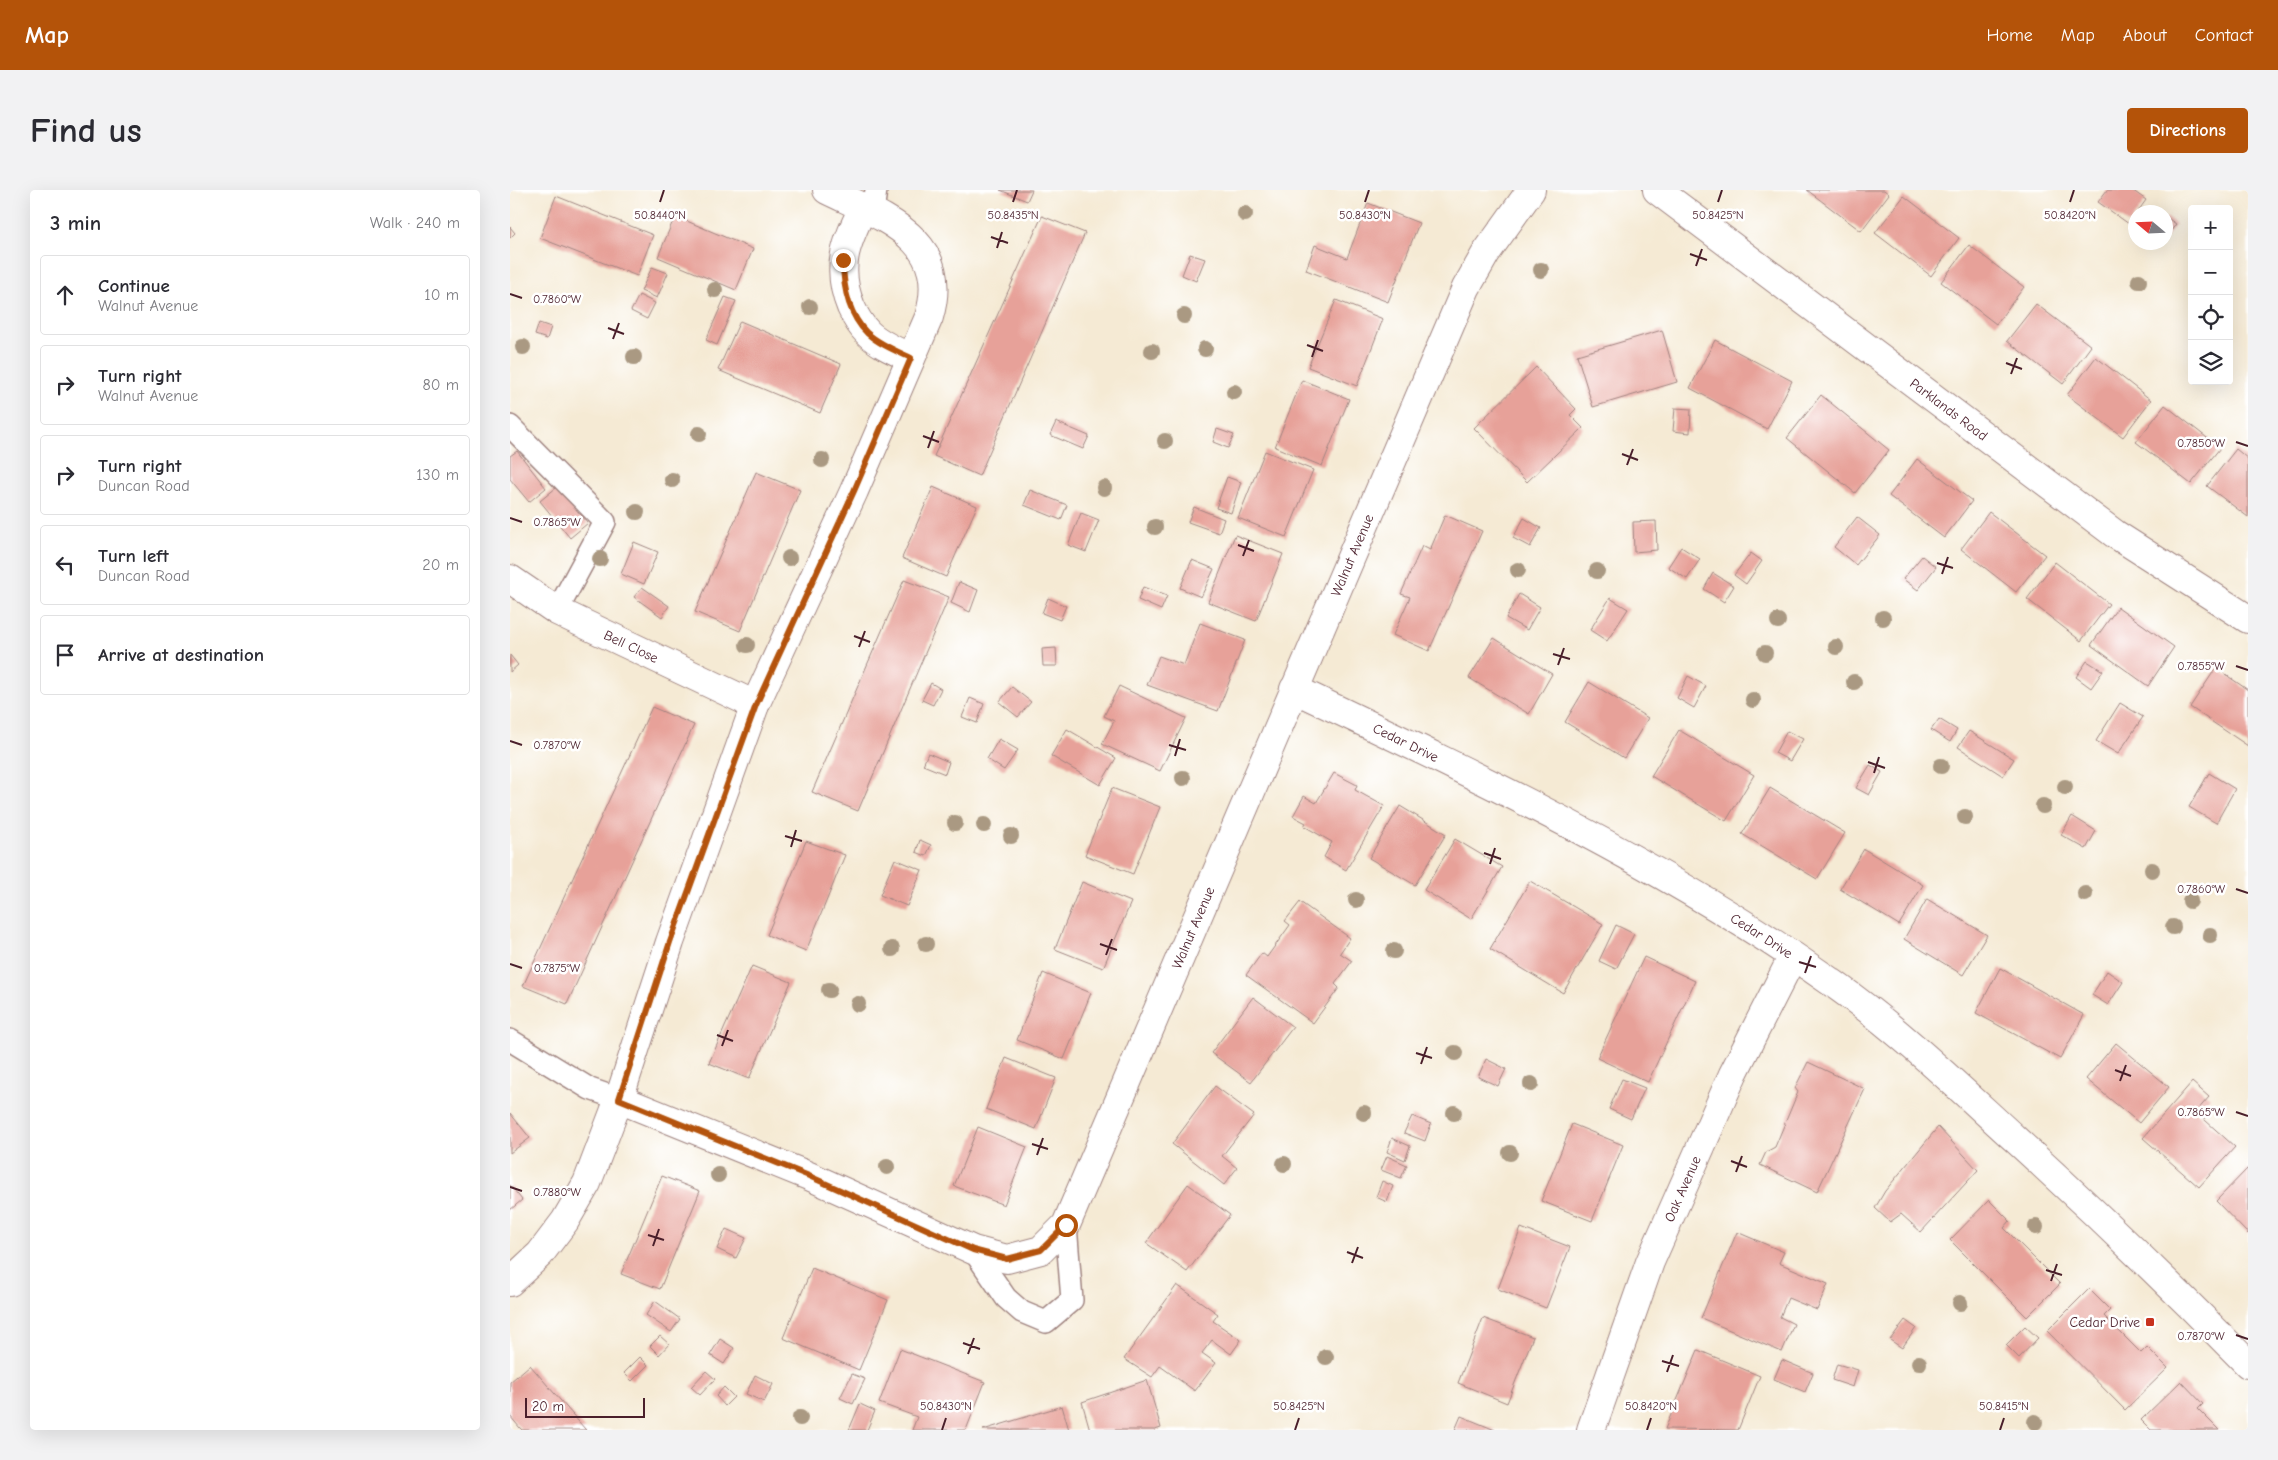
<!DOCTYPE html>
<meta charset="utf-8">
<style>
body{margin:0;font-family:"Comic Neue",sans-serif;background:#f2f2f3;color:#2b2b33}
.controls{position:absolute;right:15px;top:15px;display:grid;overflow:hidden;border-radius:5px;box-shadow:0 5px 20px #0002}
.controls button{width:45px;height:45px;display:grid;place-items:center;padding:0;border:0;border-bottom:1px solid #e1e1e2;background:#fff;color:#2b2b33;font:25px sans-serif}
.compass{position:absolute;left:1618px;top:15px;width:45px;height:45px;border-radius:50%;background:#fff;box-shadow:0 5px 20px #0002;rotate:289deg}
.scale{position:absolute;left:15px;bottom:12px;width:120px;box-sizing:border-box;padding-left:5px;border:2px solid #4a1f2b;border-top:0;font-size:14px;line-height:18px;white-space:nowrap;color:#4a1f2b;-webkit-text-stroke:4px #fff;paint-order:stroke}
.stop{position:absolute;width:15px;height:15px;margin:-11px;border:4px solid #b45309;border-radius:50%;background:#fff}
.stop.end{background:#b45309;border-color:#fff;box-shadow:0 1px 5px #0008}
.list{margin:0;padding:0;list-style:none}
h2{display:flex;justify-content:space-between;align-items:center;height:65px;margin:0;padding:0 20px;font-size:21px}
h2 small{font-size:16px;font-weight:400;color:#7c7c81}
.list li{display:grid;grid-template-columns:32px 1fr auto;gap:15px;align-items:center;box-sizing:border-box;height:80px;margin:0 10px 10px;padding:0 10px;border:1px solid #e1e1e2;border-radius:5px}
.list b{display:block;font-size:19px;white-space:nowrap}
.list p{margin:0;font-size:16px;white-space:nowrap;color:#7c7c81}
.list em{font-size:16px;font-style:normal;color:#7c7c81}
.icon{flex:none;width:28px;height:28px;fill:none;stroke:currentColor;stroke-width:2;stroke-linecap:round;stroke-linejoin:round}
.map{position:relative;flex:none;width:1738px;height:1240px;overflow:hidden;border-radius:5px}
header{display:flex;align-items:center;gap:30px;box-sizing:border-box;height:70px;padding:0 25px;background:#b45309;color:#fff}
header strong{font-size:24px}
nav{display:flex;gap:28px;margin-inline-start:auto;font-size:18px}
.intro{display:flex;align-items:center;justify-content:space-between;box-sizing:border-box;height:120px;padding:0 30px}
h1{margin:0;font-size:35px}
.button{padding:12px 22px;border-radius:5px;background:#b45309;color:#fff;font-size:18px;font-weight:700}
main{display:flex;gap:30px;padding:0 30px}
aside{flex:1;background:#fff;border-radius:5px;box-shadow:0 5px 20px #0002}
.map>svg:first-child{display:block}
.building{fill:#e7a199}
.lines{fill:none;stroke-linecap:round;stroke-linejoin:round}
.service-casing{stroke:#a08480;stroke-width:24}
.minor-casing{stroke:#a08480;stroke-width:30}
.service{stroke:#fff;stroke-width:21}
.minor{stroke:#fff;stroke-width:28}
.tree{fill:#aa9982}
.route{stroke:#b45309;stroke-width:6}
.ticks{fill:none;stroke:#4a1f2b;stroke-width:2}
.poi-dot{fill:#c8321e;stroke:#fff;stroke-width:2}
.labels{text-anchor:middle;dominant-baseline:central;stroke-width:5;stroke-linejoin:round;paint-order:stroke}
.street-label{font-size:14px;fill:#4a1f2b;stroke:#fff}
.poi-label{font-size:14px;fill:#4a1f2b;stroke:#fff;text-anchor:end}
.ticks-label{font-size:12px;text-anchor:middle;fill:#4a1f2b;stroke:#fff;stroke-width:5;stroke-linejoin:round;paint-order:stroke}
</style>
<header>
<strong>Map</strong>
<nav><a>Home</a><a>Map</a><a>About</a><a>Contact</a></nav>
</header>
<div class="intro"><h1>Find us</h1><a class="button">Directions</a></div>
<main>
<aside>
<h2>3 min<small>Walk · 240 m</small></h2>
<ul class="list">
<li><svg class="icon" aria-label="ahead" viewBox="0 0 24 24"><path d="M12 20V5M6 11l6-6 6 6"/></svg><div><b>Continue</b><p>Walnut Avenue</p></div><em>10 m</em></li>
<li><svg class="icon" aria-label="right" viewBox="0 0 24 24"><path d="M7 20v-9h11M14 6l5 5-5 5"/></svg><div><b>Turn right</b><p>Walnut Avenue</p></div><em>80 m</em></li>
<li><svg class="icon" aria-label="right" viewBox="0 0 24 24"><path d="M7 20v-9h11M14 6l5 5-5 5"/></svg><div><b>Turn right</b><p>Duncan Road</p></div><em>130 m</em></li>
<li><svg class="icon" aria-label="left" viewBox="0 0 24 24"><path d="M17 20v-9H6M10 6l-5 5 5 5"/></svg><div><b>Turn left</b><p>Duncan Road</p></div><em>20 m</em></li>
<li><svg class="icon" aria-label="arrive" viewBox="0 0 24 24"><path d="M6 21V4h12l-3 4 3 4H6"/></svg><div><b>Arrive at destination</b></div></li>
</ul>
</aside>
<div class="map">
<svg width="1738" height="1240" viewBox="0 0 1738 1240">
<rect width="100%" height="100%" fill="#fff"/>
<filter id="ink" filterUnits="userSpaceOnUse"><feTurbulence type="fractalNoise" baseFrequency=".02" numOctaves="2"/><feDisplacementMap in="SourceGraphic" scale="10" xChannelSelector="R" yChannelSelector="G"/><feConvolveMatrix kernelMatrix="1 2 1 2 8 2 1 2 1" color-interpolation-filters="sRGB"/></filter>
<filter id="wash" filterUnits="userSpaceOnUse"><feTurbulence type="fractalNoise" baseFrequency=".0096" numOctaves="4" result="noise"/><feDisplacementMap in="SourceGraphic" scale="20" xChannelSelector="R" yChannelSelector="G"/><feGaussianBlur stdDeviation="1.12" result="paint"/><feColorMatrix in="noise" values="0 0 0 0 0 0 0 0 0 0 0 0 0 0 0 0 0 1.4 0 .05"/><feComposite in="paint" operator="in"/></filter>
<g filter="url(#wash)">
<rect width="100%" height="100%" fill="#f5ead4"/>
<g id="blocks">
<!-- building -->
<path class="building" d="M490,0h32l-5,11z
M1297,0h77l5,4 -28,37z
M1597,0h25l14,10 -17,24 -31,-22z
M46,6l97,39 -16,41 -97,-38z
M1394,6l55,42 -28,38 -56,-43z
M858,13l51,20 -31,79 -82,-32 9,-25 32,13z
M165,26l78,33 -17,41 -78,-33z
M532,26l43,17 -106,243 -45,-20z
M1656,27l10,7 -10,14z
M0,37l5,6 -5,5z
M1459,55l55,42 -28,37 -55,-42z
M680,64l15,5 -9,22 -14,-6z
M142,77l16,6 -11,25 -16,-7z
M129,105l16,8 -8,16 -16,-8z
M215,107l11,4 -19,44 -11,-5z
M826,110l47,19 -26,67 -49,-19z
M1526,114l55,42 -28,38 -56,-43z
M230,131l101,43 -21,49 -102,-43z
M29,133l12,4 -4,12 -12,-4z
M1152,140l15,52 -84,25 -16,-52z
M1205,150l77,41 -25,48 -77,-41z
M1586,167l55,43 -28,37 -56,-42z
M1026,177l40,42 -6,6 13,13 -56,54 -53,-54z
M792,190l47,19 -27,67 -47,-19z
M1311,205l68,55 -34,43 -68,-55z
M1655,215l55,43 -29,36 -55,-42z
M1165,218l16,1 -1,24 -17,-2z
M546,232l33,14 -6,13 -33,-14z
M707,239l17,6 -6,13 -15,-6z
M1726,259l12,10v58l-41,-31z
M7,261l29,37 -17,14 -19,-23v-23z
M755,261l48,19 -27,67 -48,-19z
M1407,269l55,42 -28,37 -55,-42z
M246,282l44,18 -60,141 -45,-19z
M717,287l14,5 -10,31 -15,-5z
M47,297l31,36 -18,15 -30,-37z
M423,297l44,19 -31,71 -44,-19z
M520,300l37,15 -6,15 -37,-15z
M684,317l30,12 -5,14 -31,-11z
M1479,322l56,43 -29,37 -55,-43z
M571,323l18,7 -13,32 -18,-7z
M935,325l37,16 -53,120 -36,-16 17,-38 -9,-3 21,-48 8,4z
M1347,327l23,18 -24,30 -22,-18z
M1014,328l17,10 -11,19 -17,-9z
M1146,331l1,29 -23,2 -1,-30z
M725,345l48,19 -27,67 -48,-19z
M124,352l24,10 -14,32 -23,-10z
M1171,357l19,12 -13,20 -19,-12z
M1241,363l11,8 -16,23 -12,-9z
M1412,366l14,11 -18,23 -15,-11z
M682,370l22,9 -13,28 -21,-9z
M1545,372l54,42 -28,37 -54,-42z
M1203,383l21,13 -10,16 -20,-13z
M394,390l45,17 -91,214 -46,-19z
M449,392l19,8 -8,22 -19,-9z
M132,397l27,19 -7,11 -28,-20z
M633,397l24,9 -6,14 -23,-10z
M1009,404l21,13 -13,23 -21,-12z
M538,408l18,8 -6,14 -18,-7z
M1100,408l18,11 -21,32 -17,-11z
M1608,417l56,40 -26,39 -57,-41z
M690,433l45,17 -27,71 -71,-26 12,-29 25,9z
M984,448l58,36 -23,40 -60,-36z
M546,458l1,18h-14l-1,-17z
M0,465l8,10 -8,7z
M1577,471l16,10 -12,17 -15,-11z
M1706,478l32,22v56l-58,-39z
M1178,486l18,10 -12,22 -17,-10z
M1079,492l59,36 -24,40 -59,-36z
M421,493l10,6 -8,16 -11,-5z
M609,496l67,32 -26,53 -58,-27 12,-23 -10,-5z
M502,497l19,15 -13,15 -19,-15z
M460,508l14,6 -7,19 -15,-6z
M1610,513l23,14 -25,37 -22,-13z
M142,517l42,18 -127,279 -44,-18z
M1429,529l18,11 -7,12 -19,-12z
M557,539l49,29 -16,27 -49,-29z
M1169,540l75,45 -28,46 -75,-45z
M1277,541l16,8 -13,22 -15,-8z
M1459,541l45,28 -11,17 -45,-29z
M489,549l19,11 -14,20 -17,-11z
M418,563l21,9 -4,12 -22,-9z
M1360,575l12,7 -13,23 -13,-7z
M824,583l23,12 -2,5 29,16 -38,64 -22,-13 8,-15 -28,-16 2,-3 -13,-7 11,-20 12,7z
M1699,583l26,16 -19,34 -27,-16z
M602,598l48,19 -27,67 -48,-19z
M1260,598l75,45 -28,46 -75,-45z
M890,616l46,28 -31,51 -46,-27z
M1562,626l24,15 -10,18 -25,-14z
M945,649l47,28 -31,52 -47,-29z
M410,650l11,5 -5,11 -10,-4z
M296,651l39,14 -39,96 -39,-16z
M1354,659l59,36 -24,40 -59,-36z
M385,669l27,11 -15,36 -27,-11z
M1020,691l73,43 -40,69 -73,-44z
M572,692l49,20 -28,66 -48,-19z
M1417,709l60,36 -24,40 -59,-36z
M790,712l50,36 -10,15 12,8 -17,23 4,4 -26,35 -67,-48 16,-22 5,4 23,-32 -5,-4z
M1106,735l18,9 -18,35 -17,-8z
M1134,767l51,24 -47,101 -51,-24z
M242,776l39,16 -42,97 -40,-16z
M1490,778l84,47 -24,44 -84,-46z
M1597,781l16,11 -15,23 -16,-10z
M533,783l48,20 -27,66 -47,-19z
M743,807l40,30 -42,55 -40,-29z
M1606,853l53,44 -30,36 -53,-44z
M496,868l50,20 -20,51 -50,-20z
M976,869l20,10 -8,17 -20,-9z
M1298,872l57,27 -48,103 -57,-27 6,-13 9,-5 23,-55 -3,-4z
M1112,889l23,9 -14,31 -22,-10z
M1682,892l17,15 -13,15 39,35 -36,40 -56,-49z
M705,896l39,29 -32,41 15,12 -13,17 -52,-41z
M0,923l20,25 -20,15z
M902,926l19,8 -6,17 -21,-8z
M1062,934l51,21 -31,76 -51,-20z
M468,937l49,20 -23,58 -50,-19z
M1428,937l40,43 -57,62 -20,-18 -11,8 -15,-14 10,-17z
M882,948l18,8 -5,14 -18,-8z
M877,966l20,9 -6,13 -20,-8z
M1738,978v66l-32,-33z
M152,986l38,15 -40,98 -39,-15z
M872,991l11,5 -6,16 -11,-5z
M678,994l42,31 -43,57 -41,-29z
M0,995l12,15 -12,10z
M1479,1010l21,21 -6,7 56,56 -33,33 -77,-77z
M1011,1038l49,19 -24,61 -48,-19z
M216,1039l20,9 -10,20 -19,-9z
M1227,1042l47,20 -5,11 49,21 -11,26 -29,-12 -8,19 14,7 -12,28 -81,-34z
M302,1078l76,32 -29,70 -76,-32z
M667,1095l41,29 -5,7 28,19 -10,14 -19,-14 -10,13 14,10 -21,28 -35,-25 -8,11 -28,-18z
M1579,1099l21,21 -6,6 37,37 6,-6 21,21 -43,42 -78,-79z
M145,1111l25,18 -9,13 -25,-17z
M973,1128l50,19 -26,66 -49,-20z
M1395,1130l11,8 -14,20 -12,-8z
M1515,1136l13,12 -19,20 -13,-13z
M150,1146l9,8 -10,11 -9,-9z
M210,1149l14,9 -10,16 -14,-9z
M390,1159l85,33 -19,48h-54l5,-13 -38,-14z
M1188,1160l62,26 -22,54 -73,-1z
M130,1167l8,8 -16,16 -8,-8z
M1272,1170l31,13 -8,19 -31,-13z
M1327,1174l21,6 -5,17 -21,-7z
M20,1175l55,64 1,1h-64l-2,-2 -10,-12v-34z
M196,1181l9,8 -15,16 -9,-8z
M342,1184l13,5 -12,25 -13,-6z
M245,1185l18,9 -9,18 -18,-8z
M637,1190l14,48 -6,2h-65l-8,-28z
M1671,1191l22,23 -5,5 21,21h-68l-10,-10z
M214,1197l10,10 -9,9 -9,-10z
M350,1214l15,7 -8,19h-18z
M552,1216l7,24h-86z
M951,1226l34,14h-40z"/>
</g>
</g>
<g filter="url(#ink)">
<use href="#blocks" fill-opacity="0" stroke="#a08480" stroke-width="1"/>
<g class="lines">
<!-- service casing -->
<g class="service-casing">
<path id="service" d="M363,22l3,-22
M0,236l95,96 -48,89
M0,850l80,49 29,10
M463,1060l33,48 16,14 24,10 26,-22 -6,-75"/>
</g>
<!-- minor casing -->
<g class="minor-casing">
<g id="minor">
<path id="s1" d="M1147,0l458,344 133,85"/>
<path d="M353,18c-17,35 -28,60 -12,99 4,9 10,19 17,26 11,11 28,18 43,25"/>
<path id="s2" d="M0,389l47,32 198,94"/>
<path id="s3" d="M784,499c185,88 372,176 540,295 64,45 122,101 180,154 80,73 158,148 234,226"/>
<path id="s4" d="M109,909l190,77 164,74 34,9 34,-9 25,-25 400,-937 20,-35 45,-63"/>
<path d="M0,1092l30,-28 25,-33 22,-38 32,-84 51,-157 85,-237 99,-214 75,-174c23,-78 -45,-99 -102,-127"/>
<path id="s5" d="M1081,1240l59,-168 83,-188 60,-118"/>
</g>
</g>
<!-- service -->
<use href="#service" class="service"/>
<!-- minor -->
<use href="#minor" class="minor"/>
</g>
<!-- trees -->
<g class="tree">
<circle cx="735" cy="24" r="8"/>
<circle cx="1031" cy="80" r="8"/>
<circle cx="1629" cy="91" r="8"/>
<circle cx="205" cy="100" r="8"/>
<circle cx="300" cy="117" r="8"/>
<circle cx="674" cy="126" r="8"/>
<circle cx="13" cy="157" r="8"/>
<circle cx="695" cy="159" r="8"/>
<circle cx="642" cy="161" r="8"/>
<circle cx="124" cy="167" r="8"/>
<circle cx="724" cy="202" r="8"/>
<circle cx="189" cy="244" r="8"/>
<circle cx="655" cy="251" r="8"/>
<circle cx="312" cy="270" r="8"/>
<circle cx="162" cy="290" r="8"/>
<circle cx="594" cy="298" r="8"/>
<circle cx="127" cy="322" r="8"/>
<circle cx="645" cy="337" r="8"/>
<circle cx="279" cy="368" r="8"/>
<circle cx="90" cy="369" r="8"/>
<circle cx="1008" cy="380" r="8"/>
<circle cx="1087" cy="381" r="8"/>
<circle cx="1373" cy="428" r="8"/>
<circle cx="1268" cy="431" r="8"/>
<circle cx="237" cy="455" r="8"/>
<circle cx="1326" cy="457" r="8"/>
<circle cx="1255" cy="463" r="8"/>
<circle cx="1344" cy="492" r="8"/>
<circle cx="1243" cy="510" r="8"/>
<circle cx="1431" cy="576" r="8"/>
<circle cx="673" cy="588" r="8"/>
<circle cx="1555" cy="597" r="8"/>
<circle cx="1533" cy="616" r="8"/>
<circle cx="1455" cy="627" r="8"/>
<circle cx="445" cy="633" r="8"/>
<circle cx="474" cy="635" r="8"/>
<circle cx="501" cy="646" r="8"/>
<circle cx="1642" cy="680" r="8"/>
<circle cx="1575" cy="704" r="8"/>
<circle cx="846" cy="710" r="8"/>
<circle cx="1680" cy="711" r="8"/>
<circle cx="1663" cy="737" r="8"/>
<circle cx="1700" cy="745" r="8"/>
<circle cx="416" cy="754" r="8"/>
<circle cx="382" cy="759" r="8"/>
<circle cx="884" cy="761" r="8"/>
<circle cx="319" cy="800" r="8"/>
<circle cx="348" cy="814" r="8"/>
<circle cx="945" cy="863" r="8"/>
<circle cx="1021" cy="894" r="8"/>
<circle cx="854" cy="923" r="8"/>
<circle cx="944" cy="923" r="8"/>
<circle cx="1000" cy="963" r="8"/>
<circle cx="774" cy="974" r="8"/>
<circle cx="377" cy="977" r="8"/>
<circle cx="208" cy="985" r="8"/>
<circle cx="1526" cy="1037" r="8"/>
<circle cx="1450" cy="1113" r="8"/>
<circle cx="816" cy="1167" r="8"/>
<circle cx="1409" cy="1173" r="8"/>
<circle cx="290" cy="1228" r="8"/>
<circle cx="1525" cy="1232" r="8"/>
</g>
</g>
<g class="lines" filter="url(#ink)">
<!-- route -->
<path class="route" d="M333,70c0,25 5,54 24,73 12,11 29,18 44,25l-57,133 -98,214 -86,237 -51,157 190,77 164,74 34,9 34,-9 25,-25"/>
</g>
<!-- ticks -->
<path class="ticks" d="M150,12l4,-12M503,12l4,-12M855,12l4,-12M1208,12l4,-12M1560,12l4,-12M481,47l17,6M487,58l5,-16M1180,64l17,6M1186,76l6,-17M0,104l12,4M98,138l16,6M103,149l6,-16M797,155l16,6M802,167l6,-17M1496,173l16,6M1501,184l6,-16M413,246l16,6M1726,252l12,4M418,258l6,-17M1112,264l16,6M1117,275l6,-16M0,328l12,4M728,355l16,6M733,366l6,-16M1427,373l16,5M1432,384l6,-17M344,446l16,6M349,457l6,-16M1043,464l17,5M1048,475l6,-17M1726,476l12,4M0,551l12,4M659,555l17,5M665,566l5,-17M1358,572l17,6M1364,583l5,-16M275,646l17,5M281,657l5,-17M974,663l17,6M980,674l5,-16M1726,699l12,4M590,754l17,6M596,765l6,-16M1289,772l17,5M0,774l12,4M1295,783l6,-17M207,845l16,6M212,856l6,-16M906,863l16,5M911,874l6,-17M1605,880l16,6M1610,891l6,-16M1726,922l12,4M522,954l16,5M527,965l6,-17M1221,971l16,6M1226,982l6,-16M0,997l12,4M138,1045l16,5M143,1056l6,-17M837,1062l16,6M842,1073l6,-16M1536,1080l16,5M1541,1091l6,-17M1726,1145l12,4M453,1153l17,6M458,1164l6,-16M1152,1171l17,5M1157,1182l6,-17M432,1240l4,-12M785,1240l4,-12M1137,1240l4,-12M1490,1240l4,-12"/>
<!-- markers -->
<rect class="poi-dot" x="1635" y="1127" width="10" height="10" rx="2.5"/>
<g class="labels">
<!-- street labels -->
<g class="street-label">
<text stroke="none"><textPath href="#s1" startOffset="365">Parklands Road</textPath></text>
<text stroke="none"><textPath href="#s4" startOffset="1219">Walnut Avenue</textPath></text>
<text stroke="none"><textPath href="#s2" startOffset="139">Bell Close</textPath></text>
<text stroke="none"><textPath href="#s3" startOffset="124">Cedar Drive</textPath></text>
<text stroke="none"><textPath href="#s4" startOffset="814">Walnut Avenue</textPath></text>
<text stroke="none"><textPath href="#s3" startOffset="529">Cedar Drive</textPath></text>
<text stroke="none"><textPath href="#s5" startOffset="258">Oak Avenue</textPath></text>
</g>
<!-- poi labels -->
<g class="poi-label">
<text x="1630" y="1132">Cedar Drive</text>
</g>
</g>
<g class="ticks-label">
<text x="150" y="29">50.8440°N</text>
<text x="503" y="29">50.8435°N</text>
<text x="855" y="29">50.8430°N</text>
<text x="1208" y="29">50.8425°N</text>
<text x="1560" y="29">50.8420°N</text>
<text x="47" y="113">0.7860°W</text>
<text x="1691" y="257">0.7850°W</text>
<text x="47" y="336">0.7865°W</text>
<text x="1691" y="480">0.7855°W</text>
<text x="47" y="559">0.7870°W</text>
<text x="1691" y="703">0.7860°W</text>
<text x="47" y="782">0.7875°W</text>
<text x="1691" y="926">0.7865°W</text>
<text x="47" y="1006">0.7880°W</text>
<text x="1691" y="1150">0.7870°W</text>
<text x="436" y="1220">50.8430°N</text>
<text x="789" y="1220">50.8425°N</text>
<text x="1141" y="1220">50.8420°N</text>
<text x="1494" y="1220">50.8415°N</text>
</g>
</svg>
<div class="controls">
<button>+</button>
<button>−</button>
<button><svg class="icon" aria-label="locate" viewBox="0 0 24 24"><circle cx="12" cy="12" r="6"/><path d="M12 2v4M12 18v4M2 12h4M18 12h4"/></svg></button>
<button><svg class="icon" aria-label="layers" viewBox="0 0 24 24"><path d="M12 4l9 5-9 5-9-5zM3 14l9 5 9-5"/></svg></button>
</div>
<svg class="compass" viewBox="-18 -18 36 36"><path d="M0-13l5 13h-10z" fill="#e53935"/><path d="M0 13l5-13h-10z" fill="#7c7c81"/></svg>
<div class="scale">20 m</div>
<div class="stop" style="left:556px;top:1035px"></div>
<div class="stop end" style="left:333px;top:70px"></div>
</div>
</main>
